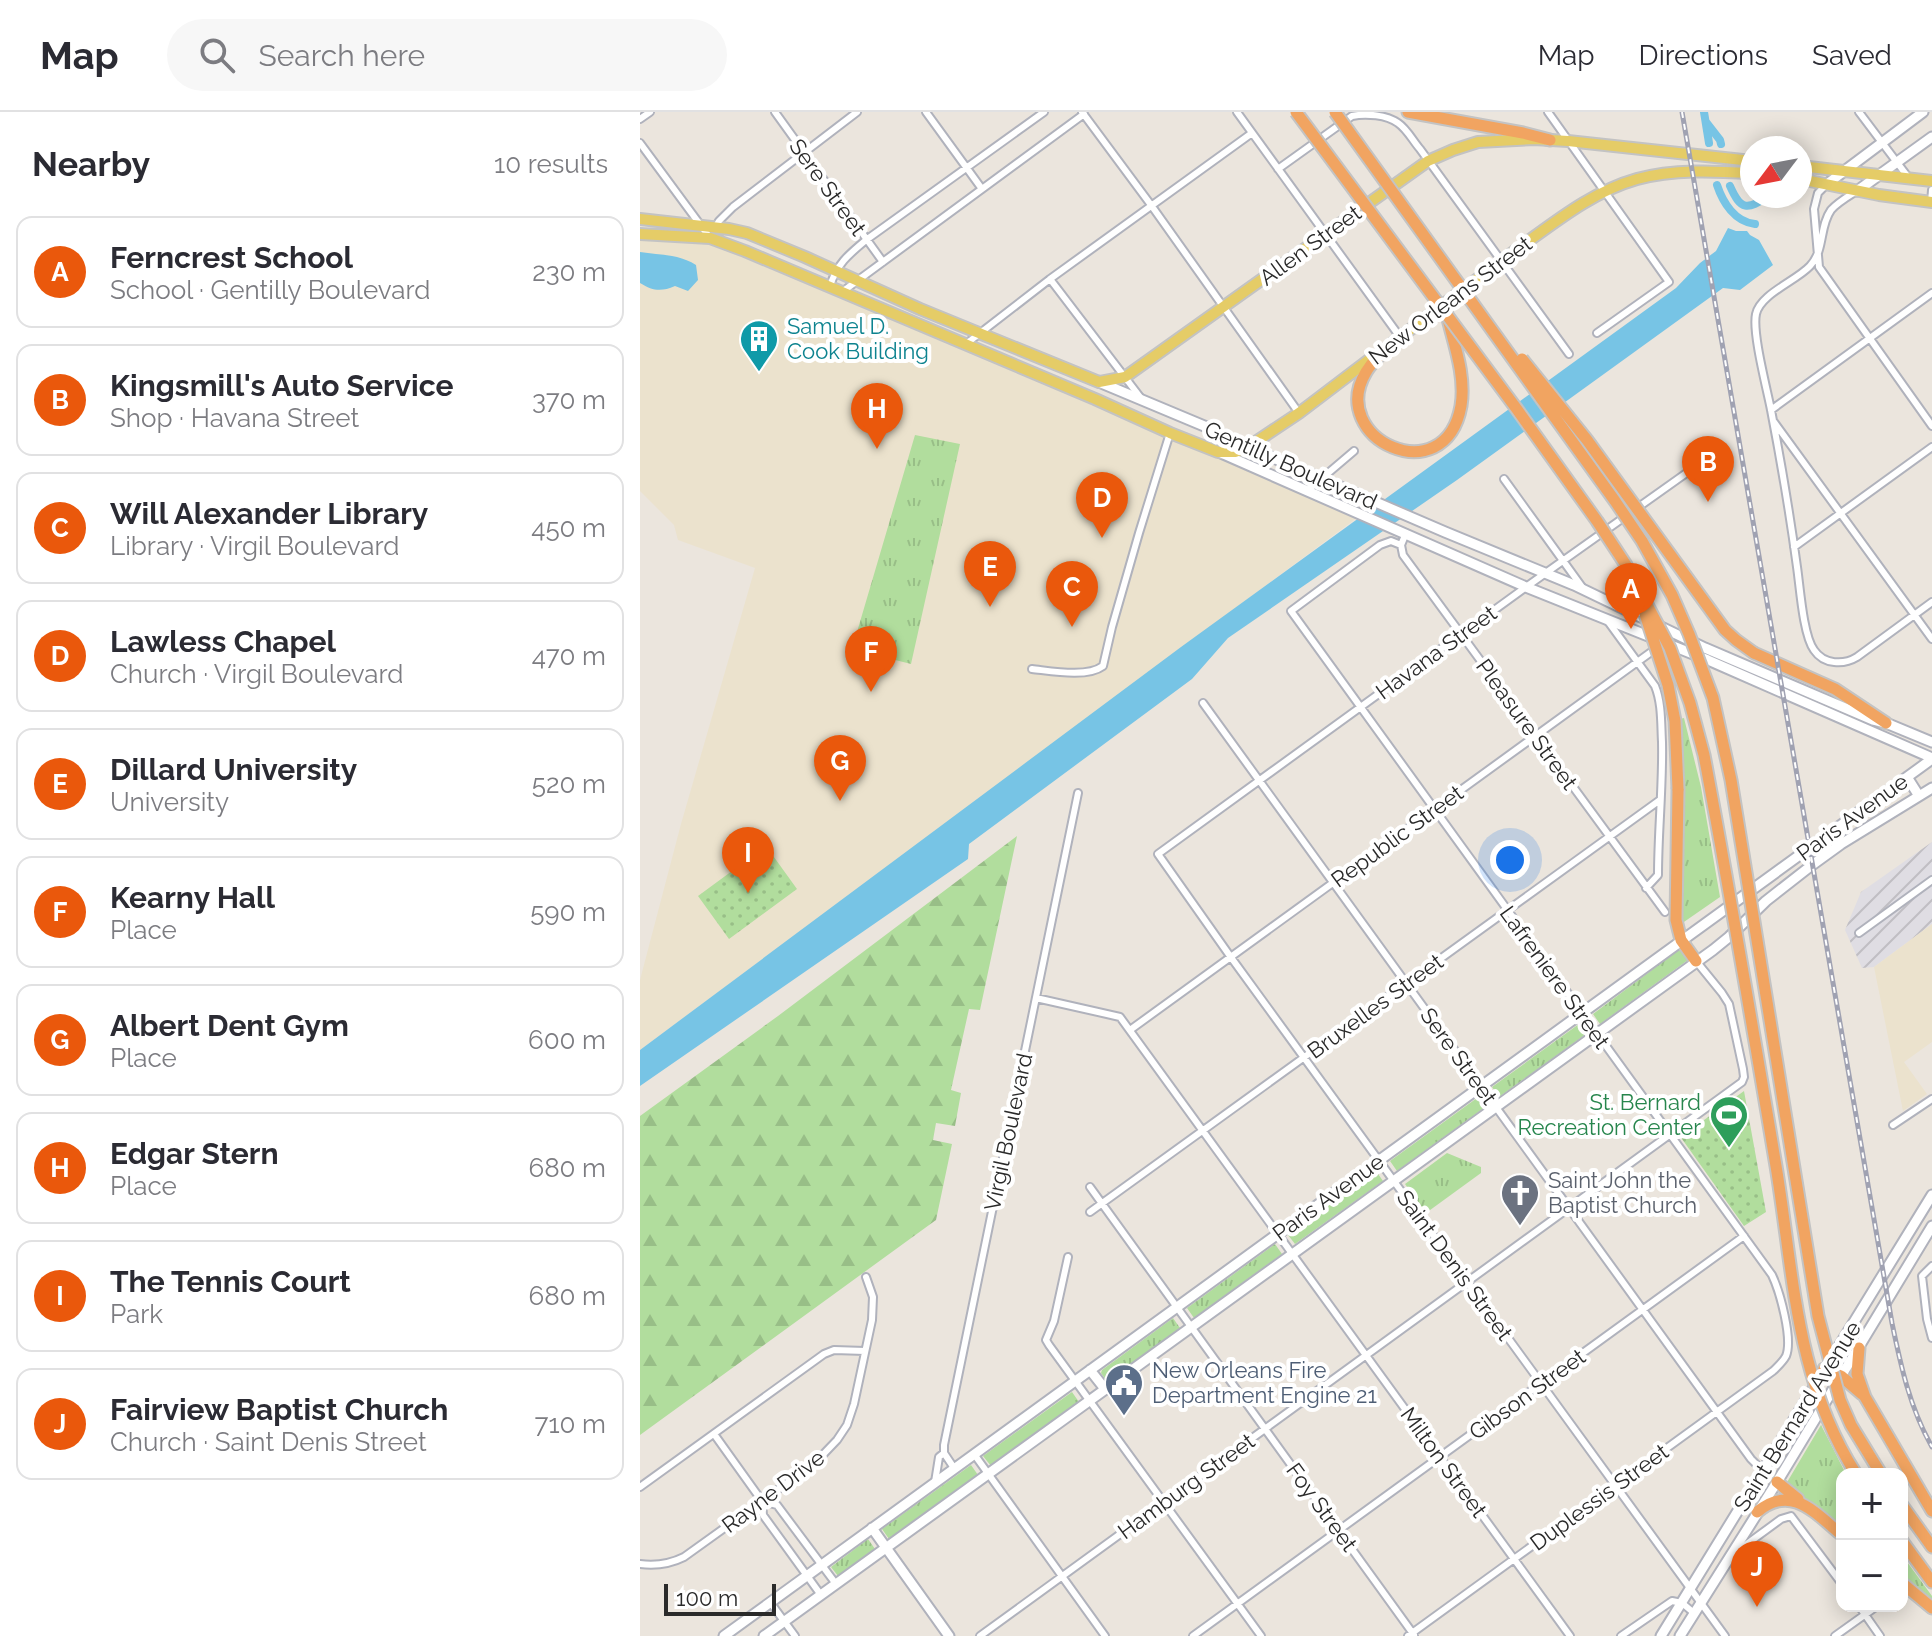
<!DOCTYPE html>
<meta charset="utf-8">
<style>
body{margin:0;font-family:Raleway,sans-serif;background:#f7f7f7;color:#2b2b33}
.controls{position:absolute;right:24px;bottom:24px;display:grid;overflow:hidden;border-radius:16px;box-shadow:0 4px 20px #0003}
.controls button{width:72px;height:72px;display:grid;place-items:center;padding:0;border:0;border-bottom:2px solid #e1e1e2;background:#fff;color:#2b2b33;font:40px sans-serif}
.compass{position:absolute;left:1100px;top:24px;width:72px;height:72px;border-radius:50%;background:#fff;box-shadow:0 4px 20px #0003;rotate:238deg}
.scale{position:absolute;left:24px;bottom:20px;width:112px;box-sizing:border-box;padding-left:8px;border:4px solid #2a2a2a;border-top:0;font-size:22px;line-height:28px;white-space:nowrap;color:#2a2a2a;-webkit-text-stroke:6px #fff;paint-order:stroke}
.you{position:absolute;left:870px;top:748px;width:28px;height:28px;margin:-20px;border:6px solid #fff;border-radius:50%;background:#1a73e8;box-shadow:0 0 0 12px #1a73e833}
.badge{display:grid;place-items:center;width:52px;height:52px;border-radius:50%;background:#ea580c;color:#fff;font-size:26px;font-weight:700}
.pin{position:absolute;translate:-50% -66px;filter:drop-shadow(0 2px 4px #0008)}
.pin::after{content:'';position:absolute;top:42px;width:28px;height:24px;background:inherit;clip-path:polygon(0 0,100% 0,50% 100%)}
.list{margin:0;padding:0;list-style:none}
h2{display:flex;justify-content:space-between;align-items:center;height:104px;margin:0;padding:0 32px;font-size:34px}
h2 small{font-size:26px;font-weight:400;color:#7c7c81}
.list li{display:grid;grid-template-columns:52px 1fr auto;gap:24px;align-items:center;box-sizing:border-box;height:112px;margin:0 16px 16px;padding:0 16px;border:2px solid #e1e1e2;border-radius:16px}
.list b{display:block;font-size:30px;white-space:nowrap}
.list p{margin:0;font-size:26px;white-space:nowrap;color:#7c7c81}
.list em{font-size:26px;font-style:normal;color:#7c7c81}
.icon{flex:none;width:44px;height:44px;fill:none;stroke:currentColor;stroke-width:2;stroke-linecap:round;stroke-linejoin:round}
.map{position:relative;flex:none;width:1292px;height:1524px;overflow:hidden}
header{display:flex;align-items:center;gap:48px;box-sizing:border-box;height:112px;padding:0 40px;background:#fff;border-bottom:2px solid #e1e1e2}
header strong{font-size:38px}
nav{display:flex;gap:44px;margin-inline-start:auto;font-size:28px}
.search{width:560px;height:72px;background:#f7f7f7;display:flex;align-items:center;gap:20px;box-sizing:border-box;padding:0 28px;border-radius:44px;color:#7c7c81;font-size:30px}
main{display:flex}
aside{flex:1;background:#fff}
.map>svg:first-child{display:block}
.industrial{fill:url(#industrial-furrows)}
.education{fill:#ebe2cd}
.grass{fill:url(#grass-tufts)}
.forest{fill:url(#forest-firs)}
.park{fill:url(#park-dots)}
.water{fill:#77c4e5}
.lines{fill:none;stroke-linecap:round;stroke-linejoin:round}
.canal{stroke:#77c4e5;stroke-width:8}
.street-casing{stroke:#b0b2bc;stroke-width:10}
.secondary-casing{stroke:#b0b2bc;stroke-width:13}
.primary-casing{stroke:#c3c3c3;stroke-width:14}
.highway-casing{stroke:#c3c3c3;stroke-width:15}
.street{stroke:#fff;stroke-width:6}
.secondary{stroke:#fff;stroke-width:9}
.primary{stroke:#e5cc67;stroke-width:10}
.highway{stroke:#f1a461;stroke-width:11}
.rail-casing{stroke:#a0a2b2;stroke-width:5}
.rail{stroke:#fff;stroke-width:2;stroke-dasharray:6;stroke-linecap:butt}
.highway-bridge-casing{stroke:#c3c3c3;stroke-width:15;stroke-linecap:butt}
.highway-bridge{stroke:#f1a461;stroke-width:11}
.labels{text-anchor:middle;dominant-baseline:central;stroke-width:8;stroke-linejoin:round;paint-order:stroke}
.street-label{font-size:22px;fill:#2a2a2a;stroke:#fff}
.culture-label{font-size:22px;fill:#0d838f;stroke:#fff;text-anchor:start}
.leisure-label{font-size:22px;fill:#27864d;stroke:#fff;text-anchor:end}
.worship-label{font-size:22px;fill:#5b616d;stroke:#fff;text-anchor:start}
.service-label{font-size:22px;fill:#4e5e75;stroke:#fff;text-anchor:start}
</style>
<header>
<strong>Map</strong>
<div class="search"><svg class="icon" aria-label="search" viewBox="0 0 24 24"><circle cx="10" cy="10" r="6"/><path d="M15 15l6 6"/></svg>Search here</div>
<nav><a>Map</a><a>Directions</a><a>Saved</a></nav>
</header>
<main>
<aside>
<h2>Nearby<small>10 results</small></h2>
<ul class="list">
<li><span class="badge">A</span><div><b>Ferncrest School</b><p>School · Gentilly Boulevard</p></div><em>230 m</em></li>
<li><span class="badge">B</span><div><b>Kingsmill's Auto Service</b><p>Shop · Havana Street</p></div><em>370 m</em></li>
<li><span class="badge">C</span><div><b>Will Alexander Library</b><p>Library · Virgil Boulevard</p></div><em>450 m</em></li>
<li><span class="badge">D</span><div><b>Lawless Chapel</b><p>Church · Virgil Boulevard</p></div><em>470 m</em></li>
<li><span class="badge">E</span><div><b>Dillard University</b><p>University</p></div><em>520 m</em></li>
<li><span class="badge">F</span><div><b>Kearny Hall</b><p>Place</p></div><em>590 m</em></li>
<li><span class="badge">G</span><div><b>Albert Dent Gym</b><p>Place</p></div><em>600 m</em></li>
<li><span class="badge">H</span><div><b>Edgar Stern</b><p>Place</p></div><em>680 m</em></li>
<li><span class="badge">I</span><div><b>The Tennis Court</b><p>Park</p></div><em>680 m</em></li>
<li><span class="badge">J</span><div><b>Fairview Baptist Church</b><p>Church · Saint Denis Street</p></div><em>710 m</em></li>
</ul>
</aside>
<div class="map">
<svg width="1292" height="1524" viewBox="0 0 1292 1524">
<defs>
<pattern id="industrial-furrows" width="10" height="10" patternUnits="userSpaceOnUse" patternTransform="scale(2)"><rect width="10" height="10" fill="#dfdde3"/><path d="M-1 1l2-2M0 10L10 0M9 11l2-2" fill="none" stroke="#c0bec3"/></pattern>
<pattern id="grass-tufts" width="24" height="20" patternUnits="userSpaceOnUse" patternTransform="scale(2)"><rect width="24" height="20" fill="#b1dd9d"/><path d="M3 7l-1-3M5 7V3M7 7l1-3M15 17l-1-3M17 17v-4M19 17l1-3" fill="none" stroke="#98be87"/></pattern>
<pattern id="forest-firs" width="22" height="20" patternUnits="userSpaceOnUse" patternTransform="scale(2)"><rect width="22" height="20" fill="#b1dd9d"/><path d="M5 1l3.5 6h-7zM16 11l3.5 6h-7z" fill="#98be87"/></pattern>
<pattern id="park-dots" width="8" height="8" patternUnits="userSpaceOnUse" patternTransform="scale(2)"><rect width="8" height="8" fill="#b1dd9d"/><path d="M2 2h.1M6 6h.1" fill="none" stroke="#98be87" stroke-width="1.8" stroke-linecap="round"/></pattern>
</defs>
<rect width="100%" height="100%" fill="#ebe5dd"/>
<!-- industrial -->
<path class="industrial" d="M1292,730v82l-58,43 -12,1 -17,-38 16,-38z"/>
<!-- education -->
<path class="education" d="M0,122l70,4 652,276 -722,536v-70l41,-156 74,-256 -77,-28 -4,-15 -34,-34z
M1292,812v118l-28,20 23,32 -24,17 -29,-144z"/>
<!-- grass -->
<path class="grass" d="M275,323l45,9 -49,220 -59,-15z
M1044,606l17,69 19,110 -39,27 -1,-205z
M1040,837l8,11 -88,64 -7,-10z
M939,912l7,10 -87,63 -7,-10z
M837,986l7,10 -87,63 -7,-10z
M807,1041l34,14v6l-55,40 -21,-29z
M736,1059l7,10 -88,63 -7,-9z
M635,1132l7,10 -88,64 -7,-10z
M533,1206l7,10 -71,52h-3l-5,-7 1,-3z
M432,1280l7,10 -88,64 -8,-10z
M1181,1313l25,49h-4v58l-56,-48z
M331,1353l7,10 -89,64 -7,-10z
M228,1427l7,10 -37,27 -7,-9z
M1262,1443l30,41v6l-30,-22z"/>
<!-- forest -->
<path class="forest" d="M377,724l-37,174 -11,-1 -18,81 10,3 -6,33 -19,-3 -3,17 19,4 -16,76 -296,215v-319l138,-100z"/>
<!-- park -->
<path class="park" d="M126,734l31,43 -68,50 -31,-43z
M1104,979l22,121 -22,14 -62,-87v-3z"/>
<!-- water -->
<path class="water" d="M1088,116l8,3h11l3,4 9,5 14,25 -33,25 -17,-2 -266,192 -229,158 -36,41 -223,165 -1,15 -328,227v-36l541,-403 495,-359 24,-25 16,-12z
M0,140c19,3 39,2 56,13l2,15 -10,11 -13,-5c-14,6 -22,5 -35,-3z"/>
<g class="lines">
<!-- canal -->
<path class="canal" d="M1064,0l5,31
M1066,10l14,18 1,4
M1077,73c6,18 18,37 38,39
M1090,74c11,25 17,24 39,10
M1140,84h13"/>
<!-- street casing -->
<g class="street-casing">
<path id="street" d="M135,0l108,150
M286,0l56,77
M442,0l69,93 148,208
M597,0l163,225
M908,0l121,170 -72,51
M1219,0l49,65
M0,7l10,-7
M0,31l70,95
M638,57l74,-53c14,-3 35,-1 46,7 9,6 15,18 22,26l149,205
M1187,72l-9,9 -4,16 5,58 113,159
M1215,80c-8,5 -18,11 -24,18 -12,17 -6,40 -21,56 -14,15 -50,28 -54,48 -4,19 11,75 15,96 10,52 19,105 26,157 3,20 6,68 17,83 10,15 30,15 43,7l75,-55
M1291,91l1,-13
M75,116l4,-7 14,-14 124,-95
M410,167l90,118
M190,174c7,-22 18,-31 36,-46l178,-128
M202,180l242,-178
M326,232l84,-65 202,-146
M1131,298l161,-117
M1134,310l158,217
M1076,340l-190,135 -368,267 72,102 495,680
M864,367l78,108
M667,379l47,-40
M766,421l-5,12 2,10 262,357
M761,433l-10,-4 -11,4 -89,66 481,664c8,17 21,64 14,81 -3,6 -8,10 -13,15l-365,265
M1154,435l138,-100
M967,508l48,66c7,17 6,38 7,56 1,44 -4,89 -4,133l-12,13
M392,557c19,2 55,9 71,-3l9,-39 27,-94 31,-100
M563,591l548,756 12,12
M1219,821l73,-53
M396,886l84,19 450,619
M490,918l528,-383
M1253,1013l39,-26
M450,1075l324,448
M450,1100l570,-412
M428,1145l-14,64 -8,19 3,5 212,291
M1292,1154l-10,10 5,43 5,19
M74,1322l48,67 1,14 58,80
M334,1342l131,182
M314,1356l-10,-15v-8l134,-652
M295,1370l4,-25 5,-4
M0,1375l184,-133 10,-4 31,1
M122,1389l15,4 59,79
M1096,1440l45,-33 10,-3 51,68
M0,1452c16,2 30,0 44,-7l131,-94 22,-23 10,-15 7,-21 18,-84 1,-23 -7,-20
M130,1490l25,34
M1219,1494l21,30
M340,1524l762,-554 2,-5 -1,-8 -14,-65 -7,-11 -26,-32
M553,1524l551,-400
M981,1524l51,-35 10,2 12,10
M1195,1524l42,-30"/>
</g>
<!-- secondary casing -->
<g class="secondary-casing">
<path id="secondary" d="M1187,72l96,-72
M1217,79l75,-54
M459,270l110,46 39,19 197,85 129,53 131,63 168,72 13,3 46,19
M581,341l305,134 182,73 224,98
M1267,665l12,19
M450,1258l15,19
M232,1416l77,108
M84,1524l1208,-877
M124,1524l949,-686 16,-13 37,-36 46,-36 29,-21 91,-56
M1021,1524l271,-441
M1040,1524l97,-154 155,-256"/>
</g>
<!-- primary casing -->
<g class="primary-casing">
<path id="primary" d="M1160,54l132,15
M1160,67l79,16 53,7
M0,107l89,10 18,4 58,24 115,52 179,73 26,-5 303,-216 25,-11 25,-8 56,-3 34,2 184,20
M0,122l70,4 35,13 350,148 75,34 48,19h17l13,-5 51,-34 75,-57
M754,230c40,-31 81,-61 122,-92 38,-27 75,-58 121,-71 37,-10 76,-8 115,-6"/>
</g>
<!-- highway casing -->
<g class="highway-casing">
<path id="highway" d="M768,0l115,21 27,7
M760,225c-12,11 -26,21 -34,35 -40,67 79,122 95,34 5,-30 -7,-62 -14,-91
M1114,541l81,36 51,34
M1038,677l-2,131 5,20 15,21
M1219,1236l-2,26 8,23 67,114
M1184,1257l17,7 21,18
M1137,1370l21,17
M1262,1393l30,42
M1117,1400c34,-29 58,1 85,23
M1262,1429l30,41
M1262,1471l30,25"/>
</g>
<!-- street -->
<use href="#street" class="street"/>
<!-- secondary -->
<use href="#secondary" class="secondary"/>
<!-- primary -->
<use href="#primary" class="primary"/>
<!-- highway -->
<use href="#highway" class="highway"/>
<!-- rail casing -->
<g class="rail-casing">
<path id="rail" d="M1042,0l210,1211c9,44 18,85 40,124"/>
</g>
<!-- rail -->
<use href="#rail" class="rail"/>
<!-- highway-bridge casing -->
<g class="highway-bridge-casing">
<path id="highway-bridge" d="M656,0l220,296 81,113 29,44 44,83 20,55 14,52c26,137 49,274 72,411 18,109 19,212 80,308
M695,0l280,389 27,40 30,54 17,39 24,64 18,82 87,536 22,84 11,25 30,49
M882,247l65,81 138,190 11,10 18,13
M1005,502l23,71 7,36 3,68"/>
</g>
<!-- highway-bridge -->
<use href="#highway-bridge" class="highway-bridge"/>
</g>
<!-- icons -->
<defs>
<g id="building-pin" transform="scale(2)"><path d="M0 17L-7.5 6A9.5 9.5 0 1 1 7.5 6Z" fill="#0f9aa8" stroke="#fff"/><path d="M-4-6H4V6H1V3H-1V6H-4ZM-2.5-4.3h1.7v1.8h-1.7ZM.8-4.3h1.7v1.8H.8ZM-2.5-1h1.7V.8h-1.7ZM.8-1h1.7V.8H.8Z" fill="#fff"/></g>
<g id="stadium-pin" transform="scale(2)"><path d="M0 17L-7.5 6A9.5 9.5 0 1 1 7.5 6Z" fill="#2e9e5b" stroke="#fff"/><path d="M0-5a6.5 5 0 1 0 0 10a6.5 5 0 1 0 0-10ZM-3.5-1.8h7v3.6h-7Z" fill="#fff"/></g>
<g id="church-pin" transform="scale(2)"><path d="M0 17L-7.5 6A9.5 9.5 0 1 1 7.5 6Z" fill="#6b7280" stroke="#fff"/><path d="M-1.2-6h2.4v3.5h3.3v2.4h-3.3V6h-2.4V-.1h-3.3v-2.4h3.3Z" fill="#fff"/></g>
<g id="civic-pin" transform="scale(2)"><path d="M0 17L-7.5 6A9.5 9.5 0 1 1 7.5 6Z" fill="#5c6f8a" stroke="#fff"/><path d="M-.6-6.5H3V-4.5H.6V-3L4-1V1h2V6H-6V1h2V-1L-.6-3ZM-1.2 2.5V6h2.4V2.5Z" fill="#fff"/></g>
</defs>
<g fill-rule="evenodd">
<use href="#building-pin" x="119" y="227"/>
<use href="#stadium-pin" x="1089" y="1003"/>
<use href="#church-pin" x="880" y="1081"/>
<use href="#civic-pin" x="484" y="1271"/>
</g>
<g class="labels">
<!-- street labels -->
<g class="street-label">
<text transform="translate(188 75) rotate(54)">Sere Street</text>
<text transform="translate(670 133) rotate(-36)">Allen Street</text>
<text transform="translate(810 188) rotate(-37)">New Orleans Street</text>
<text transform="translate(651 353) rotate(24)">Gentilly Boulevard</text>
<text transform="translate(796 540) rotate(-36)">Havana Street</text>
<text transform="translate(887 612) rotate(54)">Pleasure Street</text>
<text transform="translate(1212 705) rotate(-36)">Paris Avenue</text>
<text transform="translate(757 724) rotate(-36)">Republic Street</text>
<text transform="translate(915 865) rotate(54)">Lafreniere Street</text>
<text transform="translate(735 894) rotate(-36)">Bruxelles Street</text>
<text transform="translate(819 944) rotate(54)">Sere Street</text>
<text transform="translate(368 1020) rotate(-78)">Virgil Boulevard</text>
<text transform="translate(688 1085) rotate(-36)">Paris Avenue</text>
<text transform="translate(815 1153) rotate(54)">Saint Denis Street</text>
<text transform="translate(887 1282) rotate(-36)">Gibson Street</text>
<text transform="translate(1157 1304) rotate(-58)">Saint Bernard Avenue</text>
<text transform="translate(804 1350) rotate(54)">Milton Street</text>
<text transform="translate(546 1374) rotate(-36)">Hamburg Street</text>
<text transform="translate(133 1379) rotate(-37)">Rayne Drive</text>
<text transform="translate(959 1385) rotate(-36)">Duplessis Street</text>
<text transform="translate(682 1395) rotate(54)">Foy Street</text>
</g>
<!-- culture labels -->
<g class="culture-label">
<text x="147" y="214">Samuel D.<tspan x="147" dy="25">Cook Building</tspan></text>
</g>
<!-- leisure labels -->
<g class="leisure-label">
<text x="1061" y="990">St. Bernard<tspan x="1061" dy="25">Recreation Center</tspan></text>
</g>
<!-- worship labels -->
<g class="worship-label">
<text x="908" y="1068">Saint John the<tspan x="908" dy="25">Baptist Church</tspan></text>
</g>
<!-- service labels -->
<g class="service-label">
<text x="512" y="1258">New Orleans Fire<tspan x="512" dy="25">Department Engine 21</tspan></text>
</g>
</g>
</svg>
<div class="controls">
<button>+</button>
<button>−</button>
</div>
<svg class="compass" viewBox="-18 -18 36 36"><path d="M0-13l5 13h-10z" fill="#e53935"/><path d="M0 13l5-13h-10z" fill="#7c7c81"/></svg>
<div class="scale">100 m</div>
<div class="you"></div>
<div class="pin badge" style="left:991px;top:517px">A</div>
<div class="pin badge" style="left:1068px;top:390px">B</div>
<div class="pin badge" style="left:432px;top:515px">C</div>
<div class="pin badge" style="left:462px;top:426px">D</div>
<div class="pin badge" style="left:350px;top:495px">E</div>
<div class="pin badge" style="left:231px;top:580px">F</div>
<div class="pin badge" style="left:200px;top:689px">G</div>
<div class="pin badge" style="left:237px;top:337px">H</div>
<div class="pin badge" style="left:108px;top:781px">I</div>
<div class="pin badge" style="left:1117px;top:1495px">J</div>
</div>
</main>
